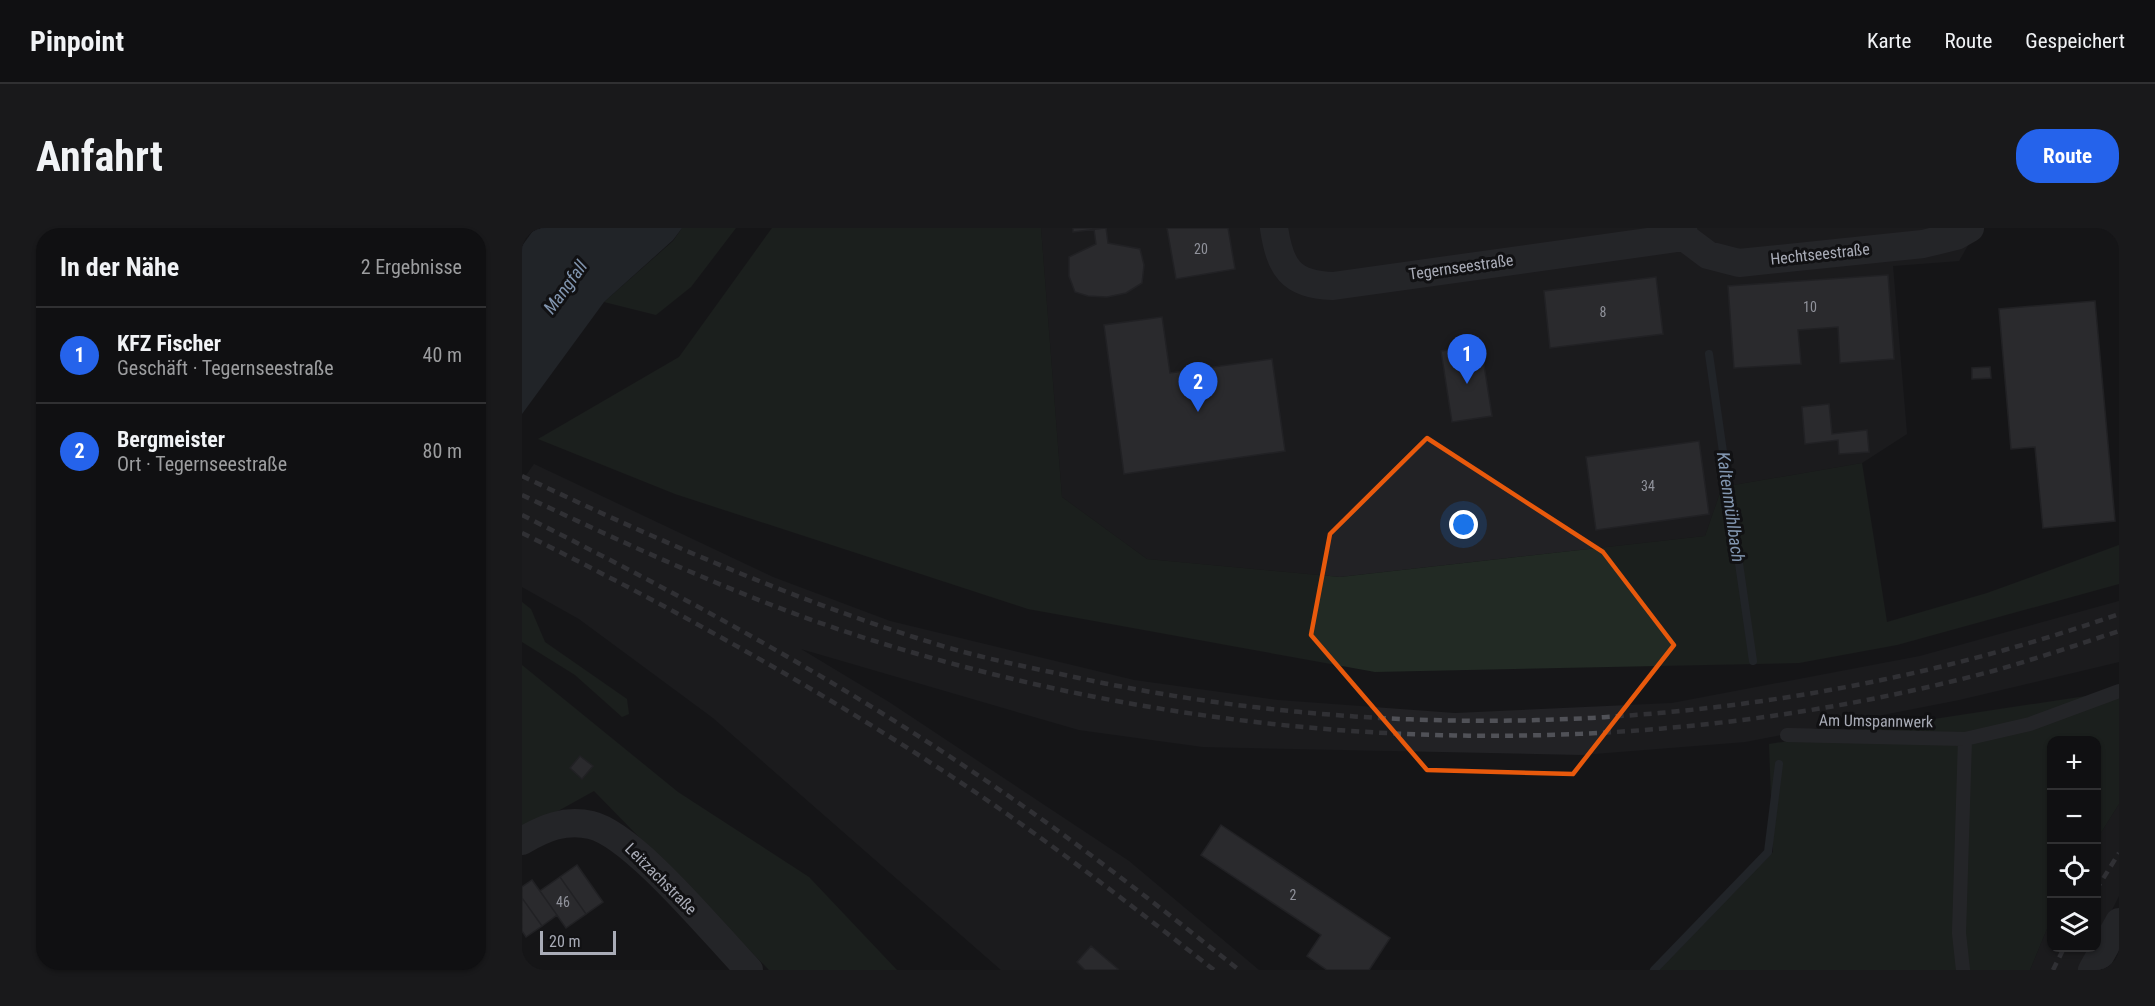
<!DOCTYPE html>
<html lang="de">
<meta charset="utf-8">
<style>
body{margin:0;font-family:"Roboto Condensed",sans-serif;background:#19191b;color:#f1f3f6}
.controls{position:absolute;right:18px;bottom:18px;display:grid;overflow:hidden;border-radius:12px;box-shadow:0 2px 4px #0004}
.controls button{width:54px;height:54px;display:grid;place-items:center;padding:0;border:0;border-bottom:2px solid #303032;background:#101012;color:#f1f3f6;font:30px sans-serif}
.scale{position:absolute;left:18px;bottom:15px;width:76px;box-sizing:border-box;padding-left:6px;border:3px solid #a9acb7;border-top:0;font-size:16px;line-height:21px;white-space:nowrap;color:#a9acb7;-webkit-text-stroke:4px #111113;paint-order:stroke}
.you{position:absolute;left:942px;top:297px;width:21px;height:21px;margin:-15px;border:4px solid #fff;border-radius:50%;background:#1a73e8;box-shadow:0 0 0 9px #1a73e833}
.badge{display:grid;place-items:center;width:39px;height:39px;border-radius:50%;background:#2563eb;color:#fff;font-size:20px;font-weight:700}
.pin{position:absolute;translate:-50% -50px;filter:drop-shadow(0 2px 3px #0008)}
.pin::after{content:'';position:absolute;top:32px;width:21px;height:18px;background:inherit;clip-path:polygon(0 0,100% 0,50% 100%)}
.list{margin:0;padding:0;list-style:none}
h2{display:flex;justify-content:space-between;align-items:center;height:78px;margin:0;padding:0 24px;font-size:26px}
h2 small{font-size:20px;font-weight:400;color:#9c9d9f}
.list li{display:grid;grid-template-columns:39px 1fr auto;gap:18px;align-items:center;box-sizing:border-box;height:96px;padding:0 24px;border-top:2px solid #303032}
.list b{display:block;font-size:22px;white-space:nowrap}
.list p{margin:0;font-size:20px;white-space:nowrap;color:#9c9d9f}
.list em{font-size:20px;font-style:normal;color:#9c9d9f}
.icon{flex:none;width:33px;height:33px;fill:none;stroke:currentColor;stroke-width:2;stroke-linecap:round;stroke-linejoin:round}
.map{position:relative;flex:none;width:1597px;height:742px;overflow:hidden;border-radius:24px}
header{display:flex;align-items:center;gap:36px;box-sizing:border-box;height:84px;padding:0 30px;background:#101012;border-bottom:2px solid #303032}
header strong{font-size:28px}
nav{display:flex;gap:33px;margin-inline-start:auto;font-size:21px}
.intro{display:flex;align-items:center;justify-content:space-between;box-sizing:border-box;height:144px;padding:0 36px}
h1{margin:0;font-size:42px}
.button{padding:15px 27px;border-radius:24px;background:#2563eb;color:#fff;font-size:21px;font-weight:700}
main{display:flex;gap:36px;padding:0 36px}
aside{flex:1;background:#101012;border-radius:24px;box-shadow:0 2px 4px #0004}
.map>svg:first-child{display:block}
.built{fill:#222225}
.green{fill:#222a24}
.water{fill:#2f353d}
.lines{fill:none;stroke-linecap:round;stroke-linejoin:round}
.stream{stroke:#2f353d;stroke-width:8}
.building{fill:#434348;stroke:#303034;stroke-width:1.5}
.lane{stroke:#37383d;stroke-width:14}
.street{stroke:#37383d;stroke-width:28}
.rail{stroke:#505157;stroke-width:4.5;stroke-dasharray:8 6;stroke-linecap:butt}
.marked{fill:none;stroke:#e8590c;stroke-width:4.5;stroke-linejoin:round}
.labels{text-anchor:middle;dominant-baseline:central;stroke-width:6;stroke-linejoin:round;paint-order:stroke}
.number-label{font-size:14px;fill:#90929b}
.street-label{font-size:16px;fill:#a9acb7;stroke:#111113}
.water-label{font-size:18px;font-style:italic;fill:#8296b0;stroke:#111113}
</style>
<header>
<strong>Pinpoint</strong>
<nav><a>Karte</a><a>Route</a><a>Gespeichert</a></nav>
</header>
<div class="intro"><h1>Anfahrt</h1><a class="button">Route</a></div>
<main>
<aside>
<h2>In der Nähe<small>2 Ergebnisse</small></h2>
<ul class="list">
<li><span class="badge">1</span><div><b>KFZ Fischer</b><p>Geschäft · Tegernseestraße</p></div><em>40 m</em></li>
<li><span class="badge">2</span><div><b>Bergmeister</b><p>Ort · Tegernseestraße</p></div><em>80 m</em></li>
</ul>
</aside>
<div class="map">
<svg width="1597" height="742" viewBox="0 0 1597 742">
<rect width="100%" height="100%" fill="#161618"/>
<!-- built -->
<path class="built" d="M519,0h937l-19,33 -66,5 14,168 -45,29 -140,24 -17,49 -365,41 -193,-18 -85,-62z
M12,236l239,113 117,44 244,59 144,20 177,13 217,-10 248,-47 199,-55v61l-160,38 -214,42 -164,13 -378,-8 -124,-17 -278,-81 88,53 240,159 130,109h-258l-288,-252 -134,-99 -57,-32v-106z
M1597,576v92l-22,43v-100z
M1529,691l1,29h40l-12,22h-50z"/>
<!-- green -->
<path class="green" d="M160,0h54l-45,59 -35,28 -52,-13 69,-61z
M250,0h269l21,269 85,62 193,18 365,-41 17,-49 140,-24 25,159 100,-29 132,-48v39l-222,61 -98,18 -424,9 -347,-63 -353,-115 -137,-55 141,-82z
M0,374l9,7 14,33 82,57 2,15 -7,3 -47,-42 -53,-33z
M0,437l156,127 131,85 88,93h-128l-175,-179 -72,40z
M1597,463v113l-22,35 -1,-99h-44l-1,179 -21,51h-375l118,-118 -4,-108z"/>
<!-- water -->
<path class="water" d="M13,0h147l-9,12 -69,62 -82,112v-168z"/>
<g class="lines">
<!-- stream -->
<path class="stream" d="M1187,126l44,307
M1132,742l114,-118 11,-88"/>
</g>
<!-- building -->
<path class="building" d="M551,0h32l-32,4z
M584,0l2,15 32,6 4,16 -2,18 -16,10 -19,4 -19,-1 -13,-4 -6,-16v-19l27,-13 -2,-15z
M645,0h61l7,41 -59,10z
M1366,47l6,84 -54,4 -2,-36 -40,3 3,34 -67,4 -6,-82z
M1134,49l7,57 -113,14 -6,-57z
M1573,73l20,220 -72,7 -8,-81 -24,2 -12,-140z
M640,89l8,56 102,-14 13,92 -161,23 -20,-149z
M959,118l11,70 -40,6 -11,-71z
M1468,139l1,11 -19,1v-11z
M1307,176l3,30 35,-4 2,22 -30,2 -1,-14 -33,4 -3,-37z
M1177,213l10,73 -113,16 -10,-73z
M58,528l13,10 -11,13 -12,-11z
M699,597l169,113 -21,32h-42l-20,-14 14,-21 -120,-80z
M55,637l26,37 -17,12 -26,-37z
M38,649l26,37 -20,14 -26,-37z
M10,652l25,35 -15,11 -20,-28v-11z
M0,670l20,28 -16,11 -4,-6z
M569,718l27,23 -2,1h-31l-8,-8z"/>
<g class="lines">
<!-- lane -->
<path class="lane" d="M1265,507l178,4
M1441,742l-4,-37 6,-194 65,-15 89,-33"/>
<!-- street -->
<path class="street" d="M752,0c6,39 16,57 59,58l351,-49
M1161,0l1,9 24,18 31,8 184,-19 33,-8 14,-8
M0,613c22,-13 43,-22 69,-16 43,10 124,110 158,145
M1570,742l27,-48"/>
<!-- rail -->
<path class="rail" d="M0,248c135,64 271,124 414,168 42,13 86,22 129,31 348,77 717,57 1054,-61
M0,267c117,55 235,110 359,148 360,111 747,125 1112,28 42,-12 84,-26 126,-40
M0,287c159,80 316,165 463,265 88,59 171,124 254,190
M0,305c157,78 310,163 456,261 81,55 158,115 236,176
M1574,662l23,-37
M1531,742l11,-22"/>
</g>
<!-- marked area -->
<path d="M0 0H1597V742H0ZM905,210l176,114 71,93 -101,129 -146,-4 -116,-135 19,-101z" fill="#161618" fill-opacity=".55" fill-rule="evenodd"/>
<path class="marked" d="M905,210l176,114 71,93 -101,129 -146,-4 -116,-135 19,-101z"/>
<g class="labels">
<!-- number labels -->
<g class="number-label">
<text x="679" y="21">20</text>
<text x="1288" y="79">10</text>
<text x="1081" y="84">8</text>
<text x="1126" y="258">34</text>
<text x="771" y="667">2</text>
<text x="41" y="674">46</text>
</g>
<!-- street labels -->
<g class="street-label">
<text transform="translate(1298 26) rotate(-6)">Hechtseestraße</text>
<text transform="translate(939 39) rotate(-8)">Tegernseestraße</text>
<text transform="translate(1354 493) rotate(1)">Am Umspannwerk</text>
<text transform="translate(139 651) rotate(45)">Leitzachstraße</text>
</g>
<!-- water labels -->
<g class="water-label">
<text transform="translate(43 59) rotate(-54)">Mangfall</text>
<text transform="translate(1209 279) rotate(82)">Kaltenmühlbach</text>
</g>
</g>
</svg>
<div class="controls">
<button>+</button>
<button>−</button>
<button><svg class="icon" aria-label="locate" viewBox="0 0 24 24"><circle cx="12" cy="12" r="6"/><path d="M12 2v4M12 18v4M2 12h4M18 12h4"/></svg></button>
<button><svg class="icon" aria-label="layers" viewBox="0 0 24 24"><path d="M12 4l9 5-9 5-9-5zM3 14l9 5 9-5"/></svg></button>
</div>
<div class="scale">20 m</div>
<div class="you"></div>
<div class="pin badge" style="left:945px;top:156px">1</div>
<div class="pin badge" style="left:676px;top:184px">2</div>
</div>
</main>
